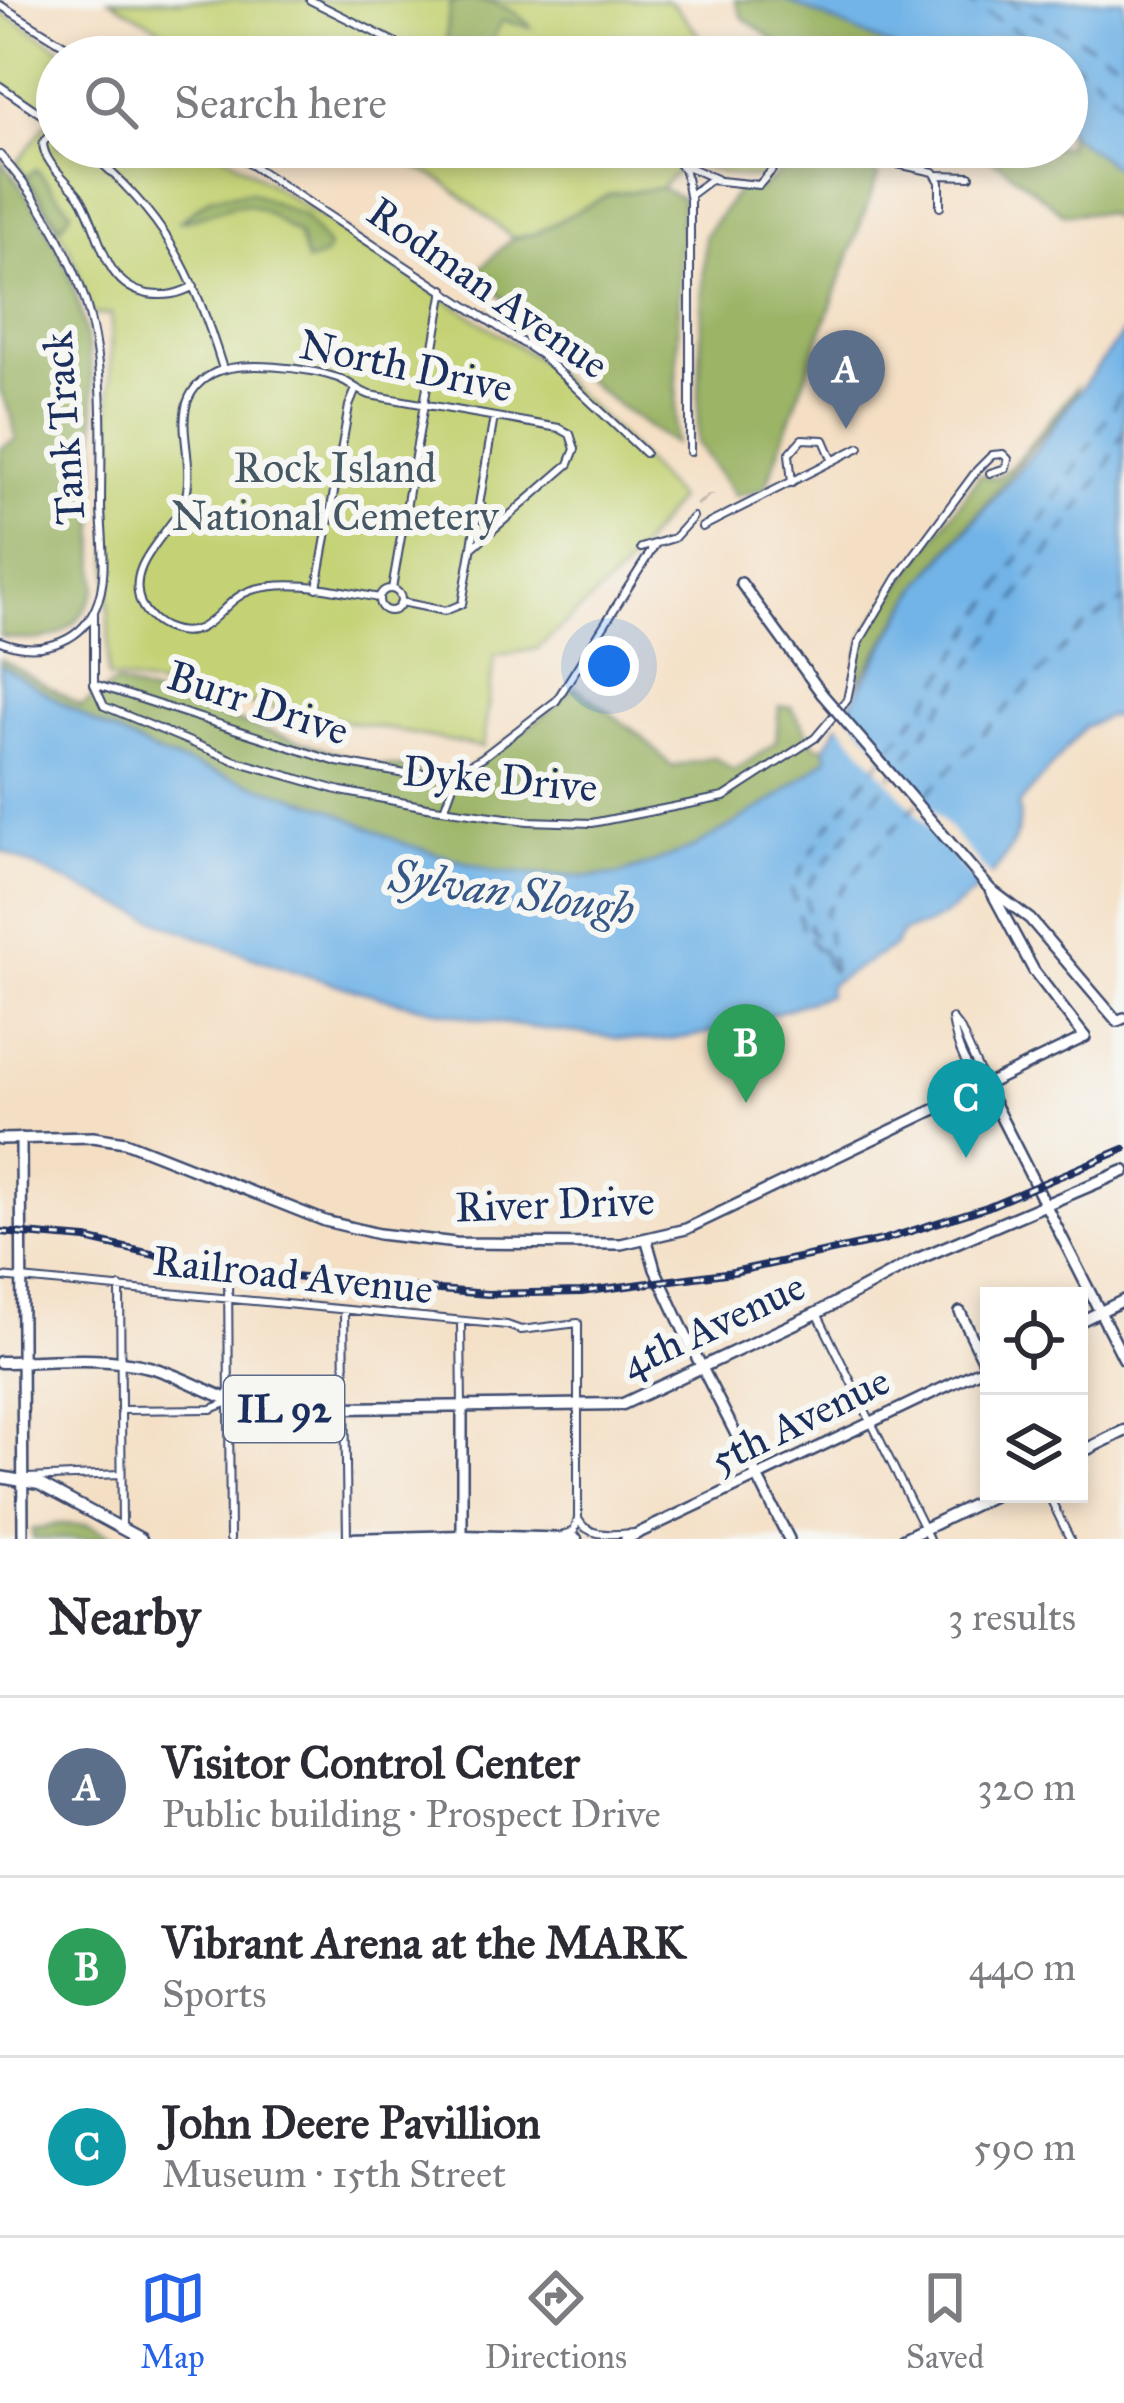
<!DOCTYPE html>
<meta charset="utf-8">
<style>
body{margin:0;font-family:"IM FELL Great Primer",serif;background:#f7f7f7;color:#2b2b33}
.controls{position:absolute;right:36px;bottom:36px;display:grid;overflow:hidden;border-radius:0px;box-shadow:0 6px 18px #0003}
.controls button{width:108px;height:108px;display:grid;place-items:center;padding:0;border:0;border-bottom:3px solid #e1e1e2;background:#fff;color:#2b2b33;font:60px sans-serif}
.you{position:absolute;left:609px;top:666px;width:42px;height:42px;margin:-30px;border:9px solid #fff;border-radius:50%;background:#1a73e8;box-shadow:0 0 0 18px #1a73e833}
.badge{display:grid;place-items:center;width:78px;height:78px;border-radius:50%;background:#2563eb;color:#fff;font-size:39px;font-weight:700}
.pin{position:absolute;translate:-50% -99px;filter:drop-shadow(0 3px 6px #0008)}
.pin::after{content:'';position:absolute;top:63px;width:42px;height:36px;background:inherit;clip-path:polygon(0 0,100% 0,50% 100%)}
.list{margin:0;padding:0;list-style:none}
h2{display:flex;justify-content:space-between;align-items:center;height:156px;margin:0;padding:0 48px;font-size:51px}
h2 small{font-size:39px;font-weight:400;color:#7c7c81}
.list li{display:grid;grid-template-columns:78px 1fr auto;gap:36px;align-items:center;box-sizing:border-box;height:180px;padding:0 48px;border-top:3px solid #e1e1e2}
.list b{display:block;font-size:45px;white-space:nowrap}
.list p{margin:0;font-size:39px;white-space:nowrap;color:#7c7c81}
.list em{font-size:39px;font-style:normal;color:#7c7c81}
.icon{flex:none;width:66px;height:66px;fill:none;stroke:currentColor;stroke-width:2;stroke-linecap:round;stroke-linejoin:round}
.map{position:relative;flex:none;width:1124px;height:1539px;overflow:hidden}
.search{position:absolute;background:#fff;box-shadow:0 6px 18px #0003;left:36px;right:36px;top:36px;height:132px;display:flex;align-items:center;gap:30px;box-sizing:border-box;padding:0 42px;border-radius:66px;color:#7c7c81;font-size:45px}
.sheet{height:696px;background:#fff}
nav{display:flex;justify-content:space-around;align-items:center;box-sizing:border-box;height:168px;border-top:3px solid #e1e1e2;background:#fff;font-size:33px;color:#7c7c81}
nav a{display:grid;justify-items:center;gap:6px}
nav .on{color:#2563eb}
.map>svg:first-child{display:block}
.green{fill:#c4d274;stroke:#708069;stroke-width:3}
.forest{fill:#9bb466;stroke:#5b7262;stroke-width:3}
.water{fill:#72b4e7;stroke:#4672a2;stroke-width:3}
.pier{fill:#f4dfc4}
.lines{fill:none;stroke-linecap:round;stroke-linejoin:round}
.ferry{stroke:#355787;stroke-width:3;stroke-dasharray:15 12;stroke-linecap:butt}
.minor-tunnel{stroke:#c9bcb0;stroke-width:6;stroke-dasharray:6 3;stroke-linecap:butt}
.tertiary-tunnel{stroke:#c9bcb0;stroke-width:9;stroke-dasharray:9 4.5;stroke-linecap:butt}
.minor-casing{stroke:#3c496d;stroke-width:10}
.tertiary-casing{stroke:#3c496d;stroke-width:14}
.secondary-casing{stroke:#3c496d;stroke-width:14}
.primary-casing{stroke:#3c496d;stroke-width:15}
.minor{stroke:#fff;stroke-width:6}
.tertiary{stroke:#fff;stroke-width:9}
.secondary{stroke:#fff;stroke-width:9}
.primary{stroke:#fff;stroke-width:10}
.rail-casing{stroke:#1b2f5e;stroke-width:8}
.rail{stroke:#f6f6f2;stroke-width:3;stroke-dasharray:9;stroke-linecap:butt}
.tertiary-bridge-casing{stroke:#3c496d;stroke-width:14;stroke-linecap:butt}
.tertiary-bridge{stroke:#fff;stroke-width:9}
.labels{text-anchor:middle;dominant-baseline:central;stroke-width:12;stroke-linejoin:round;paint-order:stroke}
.shield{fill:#f6f6f2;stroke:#5d6b8a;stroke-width:3}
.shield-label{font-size:39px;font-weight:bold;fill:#1b2f5e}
.street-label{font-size:42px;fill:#1b2f5e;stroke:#f6f6f2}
.park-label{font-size:42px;fill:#455864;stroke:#f6f6f2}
.water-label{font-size:45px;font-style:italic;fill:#355787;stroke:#f6f6f2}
</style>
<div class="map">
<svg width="1124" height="1539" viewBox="0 0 1124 1539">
<rect width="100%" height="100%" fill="#f6f6f2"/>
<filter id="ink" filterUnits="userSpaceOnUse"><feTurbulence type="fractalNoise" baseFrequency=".00833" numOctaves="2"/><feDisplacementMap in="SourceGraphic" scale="24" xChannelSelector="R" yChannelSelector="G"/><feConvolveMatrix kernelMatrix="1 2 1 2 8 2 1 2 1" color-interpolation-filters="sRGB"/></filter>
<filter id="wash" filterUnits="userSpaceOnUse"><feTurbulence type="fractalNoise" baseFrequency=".004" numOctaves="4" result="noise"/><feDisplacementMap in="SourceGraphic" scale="48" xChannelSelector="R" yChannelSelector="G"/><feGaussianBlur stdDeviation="2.7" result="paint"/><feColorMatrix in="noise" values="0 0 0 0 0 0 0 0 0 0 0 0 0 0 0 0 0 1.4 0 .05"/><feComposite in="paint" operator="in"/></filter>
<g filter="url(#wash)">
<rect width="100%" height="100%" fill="#f4dfc4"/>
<!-- green -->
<path class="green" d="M110,0h555l10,6 42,51h-507z
M0,11l74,46h-17v90h157l331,217 73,69 60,66 -57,74 -84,76 -43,7 -11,91 -375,-70 3,-363 -19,1 -22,-66 -53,-86 36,-48 -53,-32z
M378,147h393l-6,25 -7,5c-42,4 -64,-33 -97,11l-51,6 -76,40 -21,4 -69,-56z"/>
<!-- forest -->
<path class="forest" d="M463,0c28,0 49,6 68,27l-30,-6 -12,28 -15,6 -23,-4 -5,-13 4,-34z
M735,0h50l129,57h-117l-55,-40z
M1067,132l57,42v50l-19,-11 -41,1 -64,-50 -36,-17h103z
M841,150l37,25 -113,314 -30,7 -38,-53 8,-208 34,-46 19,1 40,-32z
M0,160c117,138 92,262 96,428 -20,47 -47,59 -96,48v-187l16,-10 -4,-22 -12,-26z
M36,169l35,42 -10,16 -35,-50z
M661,188l21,10 -7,246c-66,-40 -152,-112 -195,-175l33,-31 21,-4 76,-40z
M250,192l54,24 24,31 -3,9 -18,6 -9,-28c-14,-8 -35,-27 -51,-29 -21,-2 -44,15 -67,16l31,-24z
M1076,388l-1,7 -153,187 -64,101 1,-25 9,-28 112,-155 16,3 16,-12z
M0,659l81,47 34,-23 259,82 88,8 81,-57 32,-29 66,49 31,31 42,-10 20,14 42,-28 3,-36h12l25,39 9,1 4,10 -55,43 -79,47 -47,18 -30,10 -34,2 -88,-5 -94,-29 -74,-35 -165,-52 -73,-36 -90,-55z
M59,1524l30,1 30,14h-86l-1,-9z"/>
<!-- water -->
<path class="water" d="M786,0h338v174l-57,-42v-75h-153z
M1124,331v385l-18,1 -21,10 -67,78c12,44 -53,102 -90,119 -9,4 -18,4 -27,9l-6,12 -66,40 -1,10c-54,18 -109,42 -167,45 -29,2 -61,-5 -91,-8 -195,-19 -394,-97 -570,-182v-185l90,55 73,36 165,52 74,35 94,29 88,5 34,-2 30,-10 47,-18 79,-47 54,-42 -3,-11 97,-165 114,-132z"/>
<!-- pier -->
<path class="pier" d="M843,706l150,173 -10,13 -147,-173z"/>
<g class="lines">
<!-- ferry -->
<path class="ferry" d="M963,0l99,57
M1007,0l117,64
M1067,60l24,13 33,31
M827,961l-18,-34 -3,-39 118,-155 182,-265 18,-38
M833,971l-8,-59 36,-48 222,-237 41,-27
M833,973l-30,-43 -12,-43 35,-58 99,-124 188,-297 11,-23"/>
</g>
</g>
<g filter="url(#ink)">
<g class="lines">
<!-- minor-tunnel -->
<path class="minor-tunnel" d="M711,495v1"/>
<!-- tertiary-tunnel -->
<path class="tertiary-tunnel" d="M705,497l2,2
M699,501l2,3"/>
<!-- minor casing -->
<g class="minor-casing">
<path id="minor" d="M310,0l94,47 34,10
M0,5l84,52
M0,86l57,39
M57,125l-14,18c1,21 25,37 37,54 22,35 21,88 68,97 18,3 31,0 46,-8
M83,147c82,68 109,122 140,222
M224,147l317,208 104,98
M666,147l19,24 4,25
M853,147l31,14 50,11 6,10v25
M0,155c37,41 66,89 84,142 22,68 17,142 17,212 1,31 8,71 -6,100 -17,37 -60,46 -95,32
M684,165l32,14
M938,175l32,1
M690,452v-257l20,-15 49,5 13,-15 6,-23
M792,483l-3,-29 13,-15 22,1 9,21
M481,505l8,12 14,2
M702,527l158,-80
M641,548l33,-10 19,-21
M317,588l32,-182 7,-17
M379 600a11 11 0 1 1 22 0a11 11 0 1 1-22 0Z
M392,589l52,-300
M379,598c-40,-7 -87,-20 -127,-8 -33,10 -42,55 -85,38 -11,-4 -21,-14 -26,-24 -18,-45 38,-73 46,-113 8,-42 -23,-90 25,-117 27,-15 96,-6 126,4 11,4 20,13 32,17l189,33 11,6 5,15 -6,15 -96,83
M401,602l44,9 17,-7 32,-187
M94,611v73l10,22 132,55 105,30 86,16 101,14 64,2 132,-26 91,-59 32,-38 12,-58 38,-64 80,-108 15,-15 11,-1 5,5 -2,9 -16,5
M94,684l243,78 69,12 52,-3 25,-14 73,-56 99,-156
M445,807l13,-36
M952,1019c4,25 13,51 33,67
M953,1020l8,10 23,52
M228,1276l2,263
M0,1277l507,48 14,5 57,-7v195l-4,13 -10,4
M120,1287l2,243
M344,1311l3,228
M817,1313l112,226
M461,1322l1,86
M121,1410l90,-1 18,-7
M27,1478l94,-4
M1048,1494l22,45
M578,1519c11,20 36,15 57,14"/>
</g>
<!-- tertiary casing -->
<g class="tertiary-casing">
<path id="tertiary" d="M741,583l81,111
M990,889l40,30 87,102
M990,889l44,82 51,66
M985,1086l139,273
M21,1138l2,401
M647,1241l8,28 33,71 101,199
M960,1312l29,60
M1079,1322l45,-22
M462,1408v131
M626,1539l363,-173"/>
</g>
<!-- secondary casing -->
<g class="secondary-casing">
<path id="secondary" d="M1117,1021l7,-3
M0,1139l93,-2 32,5 200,79 54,13 77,9 165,1 65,-15 399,-192"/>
</g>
<!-- primary casing -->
<g class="primary-casing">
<path id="primary" d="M0,1362c48,0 102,-7 149,5 43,11 76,39 122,42l352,-5 194,-91 103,-55 204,-87
M1079,1453l45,-22
M0,1477l39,7 102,55
M349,1539l113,-3 114,3
M903,1539l93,-45"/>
</g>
<!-- minor -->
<use href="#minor" class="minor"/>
<!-- tertiary -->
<use href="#tertiary" class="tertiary"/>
<!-- secondary -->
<use href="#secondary" class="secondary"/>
<!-- primary -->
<use href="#primary" class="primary"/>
<!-- rail casing -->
<g class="rail-casing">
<path id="rail" d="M0,1232l86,7 130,30 116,12 155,13 94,-2 152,-20 150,-32 104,-33 137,-58"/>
</g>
<!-- rail -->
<use href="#rail" class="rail"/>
<!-- tertiary-bridge casing -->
<g class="tertiary-bridge-casing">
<path id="tertiary-bridge" d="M822,694l168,195"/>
</g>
<!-- tertiary-bridge -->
<use href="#tertiary-bridge" class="tertiary-bridge"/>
</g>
</g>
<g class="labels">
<!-- shield labels -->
<rect class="shield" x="224" y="1376" width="120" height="66" rx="9"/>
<g class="shield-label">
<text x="284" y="1409">IL 92</text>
</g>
<!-- street labels -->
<g class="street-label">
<text transform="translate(488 288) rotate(35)">Rodman Avenue</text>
<text transform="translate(406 366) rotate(12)">North Drive</text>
<text transform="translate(64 428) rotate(-94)">Tank Track</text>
<text transform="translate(258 703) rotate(18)">Burr Drive</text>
<text transform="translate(500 779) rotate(5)">Dyke Drive</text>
<text transform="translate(555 1204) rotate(-2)">River Drive</text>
<text transform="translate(293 1275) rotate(6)">Railroad Avenue</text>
<text transform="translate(713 1325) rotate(-25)">4th Avenue</text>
<text transform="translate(800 1420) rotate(-26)">5th Avenue</text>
</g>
<!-- park labels -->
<g class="park-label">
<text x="335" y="468">Rock Island<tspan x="335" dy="48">National Cemetery</tspan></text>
</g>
<!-- water labels -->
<g class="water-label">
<text transform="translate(512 892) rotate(8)">Sylvan Slough</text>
</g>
</g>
</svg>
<div class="controls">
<button><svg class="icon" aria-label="locate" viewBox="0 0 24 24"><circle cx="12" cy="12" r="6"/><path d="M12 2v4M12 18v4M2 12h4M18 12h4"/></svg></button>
<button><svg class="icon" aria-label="layers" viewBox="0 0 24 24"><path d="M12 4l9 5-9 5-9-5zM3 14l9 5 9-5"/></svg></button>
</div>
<div class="you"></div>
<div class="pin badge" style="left:846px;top:429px;background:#5c6f8a">A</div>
<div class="pin badge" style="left:746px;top:1103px;background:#2e9e5b">B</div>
<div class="pin badge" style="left:966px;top:1158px;background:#0f9aa8">C</div>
<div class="search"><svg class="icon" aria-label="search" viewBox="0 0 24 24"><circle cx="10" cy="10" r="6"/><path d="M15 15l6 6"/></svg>Search here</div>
</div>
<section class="sheet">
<h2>Nearby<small>3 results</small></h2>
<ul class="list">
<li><span class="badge" style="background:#5c6f8a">A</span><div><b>Visitor Control Center</b><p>Public building · Prospect Drive</p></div><em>320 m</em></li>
<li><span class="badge" style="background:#2e9e5b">B</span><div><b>Vibrant Arena at the MARK</b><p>Sports</p></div><em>440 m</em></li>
<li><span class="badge" style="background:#0f9aa8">C</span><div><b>John Deere Pavillion</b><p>Museum · 15th Street</p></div><em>590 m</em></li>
</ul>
</section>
<nav>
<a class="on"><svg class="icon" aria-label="map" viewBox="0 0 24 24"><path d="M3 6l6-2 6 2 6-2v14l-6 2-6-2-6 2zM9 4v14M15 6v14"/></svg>Map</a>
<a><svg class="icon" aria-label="directions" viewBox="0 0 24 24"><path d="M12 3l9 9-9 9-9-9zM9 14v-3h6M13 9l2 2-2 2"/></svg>Directions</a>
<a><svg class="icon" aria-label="saved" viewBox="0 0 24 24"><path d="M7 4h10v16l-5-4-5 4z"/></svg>Saved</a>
</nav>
